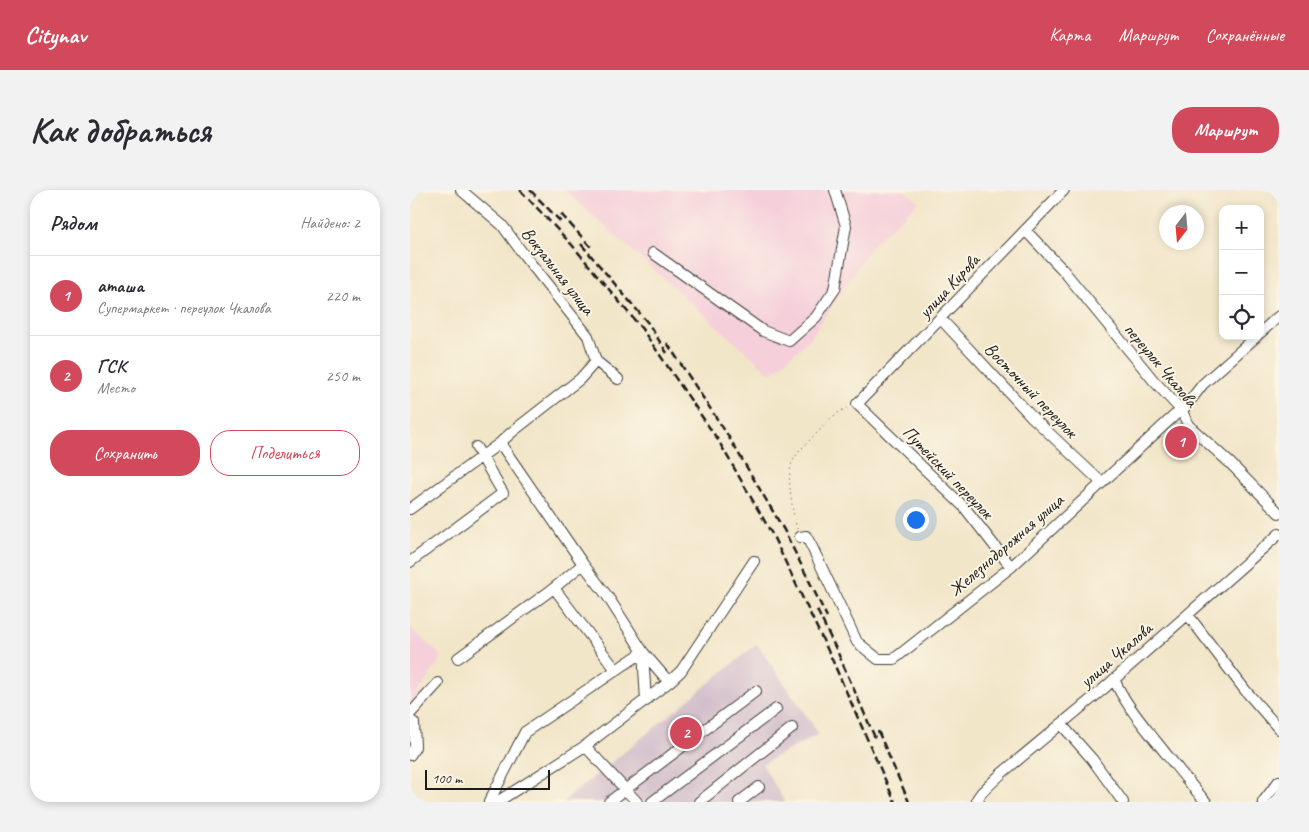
<!DOCTYPE html>
<html lang="ru">
<meta charset="utf-8">
<style>
body{margin:0;font-family:Caveat,sans-serif;background:#f2f2f3;color:#2b2b33}
.controls{position:absolute;right:15px;top:15px;display:grid;overflow:hidden;border-radius:10px;box-shadow:0 2px 8px #0003}
.controls button{width:45px;height:45px;display:grid;place-items:center;padding:0;border:0;border-bottom:1px solid #e1e1e2;background:#fff;color:#2b2b33;font:25px sans-serif}
.compass{position:absolute;left:749px;top:15px;width:45px;height:45px;border-radius:50%;background:#fff;box-shadow:0 2px 8px #0003;rotate:196deg}
.scale{position:absolute;left:15px;bottom:12px;width:125px;box-sizing:border-box;padding-left:5px;border:2px solid #1c1c1c;border-top:0;font-size:14px;line-height:18px;white-space:nowrap;color:#1c1c1c;-webkit-text-stroke:4px #fcf5e5;paint-order:stroke}
.you{position:absolute;left:505px;top:329px;width:18px;height:18px;margin:-12px;border:4px solid #fff;border-radius:50%;background:#1a73e8;box-shadow:0 0 0 8px #1a73e833}
.badge{display:grid;place-items:center;width:32px;height:32px;border-radius:50%;background:#d1495b;color:#fff;font-size:16px;font-weight:700}
.pin{position:absolute;translate:-50% -50%;border:2px solid #fff;box-shadow:0 1px 5px #0006}
.list{margin:0;padding:0;list-style:none}
h2{display:flex;justify-content:space-between;align-items:center;height:65px;margin:0;padding:0 20px;font-size:21px}
h2 small{font-size:16px;font-weight:400;color:#7c7c81}
.list li{display:grid;grid-template-columns:32px 1fr auto;gap:15px;align-items:center;box-sizing:border-box;height:80px;padding:0 20px;border-top:1px solid #e1e1e2}
.list b{display:block;font-size:19px;white-space:nowrap}
.list p{margin:0;font-size:16px;white-space:nowrap;color:#7c7c81}
.list em{font-size:16px;font-style:normal;color:#7c7c81}
.actions{display:flex;gap:10px;padding:15px 20px}
.actions a{flex:1;padding:11px 0;border:1px solid #d1495b;border-radius:20px;text-align:center;font-size:18px;color:#d1495b}
.actions .main{background:#d1495b;color:#fff}
.icon{flex:none;width:28px;height:28px;fill:none;stroke:currentColor;stroke-width:2;stroke-linecap:round;stroke-linejoin:round}
.map{position:relative;flex:none;width:869px;height:612px;overflow:hidden;border-radius:20px}
header{display:flex;align-items:center;gap:30px;box-sizing:border-box;height:70px;padding:0 25px;background:#d1495b;color:#fff}
header strong{font-size:24px}
nav{display:flex;gap:28px;margin-inline-start:auto;font-size:18px}
.intro{display:flex;align-items:center;justify-content:space-between;box-sizing:border-box;height:120px;padding:0 30px}
h1{margin:0;font-size:35px}
.button{padding:12px 22px;border-radius:20px;background:#d1495b;color:#fff;font-size:18px;font-weight:700}
main{display:flex;gap:30px;padding:0 30px}
aside{flex:1;background:#fff;border-radius:20px;box-shadow:0 2px 8px #0003}
.map>svg:first-child{display:block}
.built{fill:#f5cfda}
.industrial{fill:#d1bdcb}
.lines{fill:none;stroke-linecap:round;stroke-linejoin:round}
.minor-casing{stroke:#3c3a36;stroke-width:12}
.path{stroke:#3c3a36;stroke-width:1;stroke-dasharray:1 4;stroke-linecap:butt}
.minor{stroke:#fff;stroke-width:10}
.rail{stroke:#1c1c1c;stroke-width:2.5;stroke-dasharray:8 4;stroke-linecap:butt}
.labels{text-anchor:middle;dominant-baseline:central;stroke-width:4;stroke-linejoin:round;paint-order:stroke}
.street-label{font-size:18px;fill:#1c1c1c;stroke:#fcf5e5}
</style>
<header>
<strong>Citynav</strong>
<nav><a>Карта</a><a>Маршрут</a><a>Сохранённые</a></nav>
</header>
<div class="intro"><h1>Как добраться</h1><a class="button">Маршрут</a></div>
<main>
<aside>
<h2>Рядом<small>Найдено: 2</small></h2>
<ul class="list">
<li><span class="badge">1</span><div><b>аташа</b><p>Супермаркет · переулок Чкалова</p></div><em>220 m</em></li>
<li><span class="badge">2</span><div><b>ГСК</b><p>Место</p></div><em>250 m</em></li>
</ul>
<div class="actions"><a class="main">Сохранить</a><a>Поделиться</a></div>
</aside>
<div class="map">
<svg width="869" height="612" viewBox="0 0 869 612">
<rect width="100%" height="100%" fill="#fcf5e5"/>
<filter id="ink" filterUnits="userSpaceOnUse"><feTurbulence type="fractalNoise" baseFrequency=".02" numOctaves="2"/><feDisplacementMap in="SourceGraphic" scale="10" xChannelSelector="R" yChannelSelector="G"/><feConvolveMatrix kernelMatrix="1 2 1 2 8 2 1 2 1" color-interpolation-filters="sRGB"/></filter>
<filter id="wash" filterUnits="userSpaceOnUse"><feTurbulence type="fractalNoise" baseFrequency=".0096" numOctaves="4" result="noise"/><feDisplacementMap in="SourceGraphic" scale="20" xChannelSelector="R" yChannelSelector="G"/><feGaussianBlur stdDeviation="1.12" result="paint"/><feColorMatrix in="noise" values="0 0 0 0 0 0 0 0 0 0 0 0 0 0 0 0 0 1.4 0 .05"/><feComposite in="paint" operator="in"/></filter>
<g filter="url(#wash)">
<rect width="100%" height="100%" fill="#f2e6c9"/>
<!-- built -->
<path class="built" d="M154,0h340l15,12 -46,42 -63,95 -39,35z
M0,437l32,30 -32,48z"/>
<!-- industrial -->
<path class="industrial" d="M347,454l62,90 -57,30 23,38h-222z"/>
</g>
<g filter="url(#ink)">
<g class="lines">
<!-- minor casing -->
<g class="minor-casing">
<path id="minor" d="M51,0l41,35 22,30 64,81 8,25 22,18
M615,40l38,40 91,111 28,30 6,14 42,38 49,50
M243,63l110,78 26,10 27,-24 19,-28 11,-63 -11,-36
M530,128l92,99 69,65
M850,143l19,-17
M0,319l90,-66 12,-11 68,-53 16,-18
M390,347l6,-1 6,11 45,95 21,17h16l117,-92 164,-152 7,-4 21,-27 54,-48
M0,372l93,-69 -27,-46
M601,377l-46,-59 -108,-104 207,-214
M144,398l62,82
M778,425l57,75 34,39
M48,468l96,-70 29,-24
M704,489c10,23 26,42 41,61 17,21 33,42 51,62
M259,492l12,-11 73,-110
M0,524l28,-31
M0,530l4,3 1,24 -5,8
M651,534l31,35 31,43
M175,556l52,56
M79,612l36,-70 118,-80 3,49
M87,612l88,-56 84,-64 -26,-30 -35,-55 -25,-33 -83,-121
M199,612l147,-111
M242,612l124,-93
M289,612l93,-74
M329,612l20,-15
M569,612l-2,-3 5,-7 20,-19 99,-82 178,-157
M853,612l16,-21"/>
</g>
<!-- path -->
<path class="path" d="M387,339c-4,-15 -11,-52 -5,-66 6,-13 18,-23 28,-33 7,-9 17,-18 27,-22"/>
<!-- minor -->
<use href="#minor" class="minor"/>
<!-- rail -->
<path class="rail" d="M110,0l52,55 70,84 76,111 54,94 12,25 47,98 64,145
M120,0l32,33
M151,24l30,33
M171,54l67,79 19,30
M257,153l60,91 57,96 43,87
M407,420l21,43 38,87
M468,541l31,71"/>
</g>
</g>
<g class="labels">
<!-- street labels -->
<g class="street-label">
<text transform="translate(148 81) rotate(52)">Вокзальная улица</text>
<text transform="translate(539 96) rotate(-47)">улица Кирова</text>
<text transform="translate(751 175) rotate(50)">переулок Чкалова</text>
<text transform="translate(621 200) rotate(46)">Восточный переулок</text>
<text transform="translate(538 282) rotate(46)">Путейский переулок</text>
<text transform="translate(596 355) rotate(-41)">Железнодорожная улица</text>
<text transform="translate(706 465) rotate(-41)">улица Чкалова</text>
</g>
</g>
</svg>
<div class="controls">
<button>+</button>
<button>−</button>
<button><svg class="icon" aria-label="locate" viewBox="0 0 24 24"><circle cx="12" cy="12" r="6"/><path d="M12 2v4M12 18v4M2 12h4M18 12h4"/></svg></button>
</div>
<svg class="compass" viewBox="-18 -18 36 36"><path d="M0-13l5 13h-10z" fill="#e53935"/><path d="M0 13l5-13h-10z" fill="#7c7c81"/></svg>
<div class="scale">100 m</div>
<div class="you"></div>
<div class="pin badge" style="left:771px;top:252px">1</div>
<div class="pin badge" style="left:276px;top:543px">2</div>
</div>
</main>
